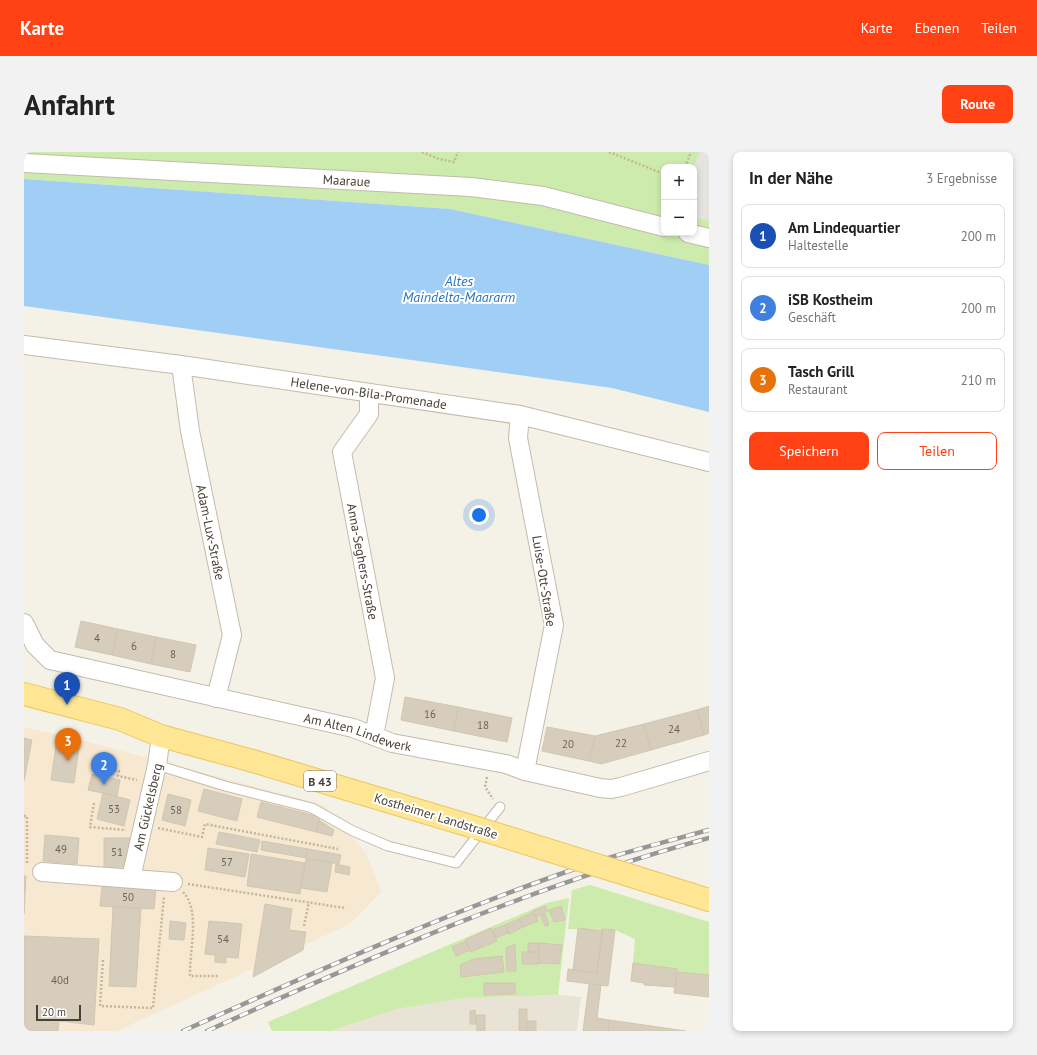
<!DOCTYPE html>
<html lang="de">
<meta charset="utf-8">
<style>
body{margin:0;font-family:"PT Sans",sans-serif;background:#f2f2f2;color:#222}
.controls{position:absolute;right:12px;top:12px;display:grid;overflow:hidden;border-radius:8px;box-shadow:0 2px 6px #0003}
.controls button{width:36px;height:36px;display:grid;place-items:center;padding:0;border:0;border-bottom:1px solid #e0e0e0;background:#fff;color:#222;font:20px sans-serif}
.scale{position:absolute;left:12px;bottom:10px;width:45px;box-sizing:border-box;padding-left:4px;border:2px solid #484135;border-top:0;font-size:11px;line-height:14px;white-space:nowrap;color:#484135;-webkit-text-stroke:3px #fff;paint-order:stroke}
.you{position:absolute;left:455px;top:363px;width:14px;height:14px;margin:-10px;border:3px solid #fff;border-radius:50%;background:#1a73e8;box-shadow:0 0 0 6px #1a73e833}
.badge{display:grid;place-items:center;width:26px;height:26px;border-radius:50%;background:#ff4113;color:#fff;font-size:13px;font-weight:700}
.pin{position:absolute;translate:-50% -33px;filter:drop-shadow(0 1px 2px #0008)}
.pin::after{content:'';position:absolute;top:21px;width:14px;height:12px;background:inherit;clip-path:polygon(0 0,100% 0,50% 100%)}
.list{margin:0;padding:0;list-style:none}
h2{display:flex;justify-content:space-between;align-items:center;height:52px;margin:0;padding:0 16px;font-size:17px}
h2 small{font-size:13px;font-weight:400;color:#767676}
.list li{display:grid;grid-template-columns:26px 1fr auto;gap:12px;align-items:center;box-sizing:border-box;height:64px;margin:0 8px 8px;padding:0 8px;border:1px solid #e0e0e0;border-radius:8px}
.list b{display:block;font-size:15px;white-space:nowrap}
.list p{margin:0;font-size:13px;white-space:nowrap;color:#767676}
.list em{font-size:13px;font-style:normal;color:#767676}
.actions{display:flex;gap:8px;padding:12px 16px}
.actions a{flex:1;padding:9px 0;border:1px solid #ff4113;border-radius:8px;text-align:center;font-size:14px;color:#ff4113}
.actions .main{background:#ff4113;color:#fff}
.map{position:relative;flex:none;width:685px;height:879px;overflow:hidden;border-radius:8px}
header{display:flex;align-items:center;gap:24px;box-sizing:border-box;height:56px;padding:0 20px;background:#ff4113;color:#fff}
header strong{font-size:19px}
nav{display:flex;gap:22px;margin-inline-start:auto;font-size:14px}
.intro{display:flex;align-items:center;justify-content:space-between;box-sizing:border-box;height:96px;padding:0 24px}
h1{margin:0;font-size:28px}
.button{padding:10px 18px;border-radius:8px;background:#ff4113;color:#fff;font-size:14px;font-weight:700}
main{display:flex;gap:24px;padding:0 24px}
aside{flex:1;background:#fff;border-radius:8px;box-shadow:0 2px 6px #0003}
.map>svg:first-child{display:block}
.residential{fill:#e9e3d5}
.commercial{fill:#f7e9d1}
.green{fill:#ccebad}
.parking{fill:#e5e3df}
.water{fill:#a0cef4}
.building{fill:#d7cdbc;stroke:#d2c6ae}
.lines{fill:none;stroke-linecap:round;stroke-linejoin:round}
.service-casing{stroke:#c3bcac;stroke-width:11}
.minor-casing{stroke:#c3bcac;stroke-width:20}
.primary-casing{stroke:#eac75f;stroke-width:24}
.path{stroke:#c3b699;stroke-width:2.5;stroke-dasharray:2 2;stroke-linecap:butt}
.service{stroke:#fff;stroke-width:9}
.minor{stroke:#fff;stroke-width:18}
.primary{stroke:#ffe695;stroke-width:22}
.rail-casing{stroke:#979797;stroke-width:4.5}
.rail{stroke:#fff;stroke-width:3;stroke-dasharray:9;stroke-linecap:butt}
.primary-bridge-casing{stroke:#eac75f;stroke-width:24;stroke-linecap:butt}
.primary-bridge{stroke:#ffe695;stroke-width:22}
.labels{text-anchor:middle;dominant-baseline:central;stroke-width:4;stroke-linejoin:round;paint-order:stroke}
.number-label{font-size:11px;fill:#6c6457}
.shield{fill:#fff;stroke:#7f7a72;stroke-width:1}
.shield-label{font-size:12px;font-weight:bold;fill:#484135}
.street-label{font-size:13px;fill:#484135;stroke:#fff}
.water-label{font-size:14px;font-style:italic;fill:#2876ba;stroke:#fff}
</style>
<header>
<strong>Karte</strong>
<nav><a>Karte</a><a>Ebenen</a><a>Teilen</a></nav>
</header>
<div class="intro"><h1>Anfahrt</h1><a class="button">Route</a></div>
<main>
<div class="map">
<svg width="685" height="879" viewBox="0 0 685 879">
<rect width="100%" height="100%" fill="#f4f1e7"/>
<!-- residential -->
<path class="residential" d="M534,843l23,2 -4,34h-247l67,-22 66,-11z"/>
<!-- commercial -->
<path class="commercial" d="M0,575l61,14 239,64 42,48 15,39 -31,32 -233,107h-93z"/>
<!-- green -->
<path class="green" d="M0,0h676l-6,15h-30v66h30v-16l15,4v44l-259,-56 -426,-30z
M566,733l119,37v53l-32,-3v-3l-44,-6 2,-24 -20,-9 -47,-1 4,-39z
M545,746l-11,97 -95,3 -66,11 -67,22h-58l-4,-9 279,-119z"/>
<!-- parking -->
<path class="parking" d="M676,0h9v69l-15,-4v-50z"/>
<!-- water -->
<path class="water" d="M0,27l426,30 259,56v147l-97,-24 -588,-82z"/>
<!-- building -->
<path class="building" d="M57,469l37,8 -6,26 -37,-8z
M94,477l38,8 -5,27 -39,-9z
M132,485l40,8 -6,27 -39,-8z
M381,545l53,10 -4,24 -53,-11z
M685,554v27l-5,2 -7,-25z
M434,555l54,11 -5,24 -53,-11z
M673,558l7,25 -53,15 -7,-26z
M620,572l7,26 -50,14 -12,-3 6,-25z
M523,575l48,9 -6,25 -47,-10z
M0,586l8,2 -8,41z
M32,593l23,3 -5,35 -23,-3z
M68,622l28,6 -3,16 -29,-6z
M180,637l38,10 -5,22 -39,-10z
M79,641l27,7 -6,26 -27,-7z
M144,642l23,6 -6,26 -23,-6z
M237,650l59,15 -4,15 -59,-15z
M295,668l15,10 -2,6 -16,-4z
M195,680l41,8 -3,12 -41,-8z
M21,683l34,3 -2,26 -34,-3z
M80,686h26v29h-26z
M238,689l46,8 -2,9 -45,-8z
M184,696l41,6 -4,23 -40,-7z
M284,697l33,6 -2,9 -33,-6z
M227,702l54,9 -5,31 -53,-8z
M282,707l26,4 -5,29 -26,-4z
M312,712l14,3 -1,8 -14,-3z
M0,724h2l-2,38z
M78,733l54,3 -2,21 -54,-3z
M241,752l27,5 -3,21 17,2 -3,18 -50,27z
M521,754l3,5 -12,6 -3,-6z
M537,754l4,14 -11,2 -5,-12z
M89,755l28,1 -5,79 -27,-1z
M509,760l5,9 -15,6 -4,-8z
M521,762l4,11 -4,1 -4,-10z
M495,767l4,8 -14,7 -4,-9z
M146,769l16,2 -2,17 -15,-1z
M185,769l33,3 -4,34 -12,-1v6l-11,-1v-7l-10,-1z
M481,773l3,8 -12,5 -4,-8z
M467,776l6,13 -27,11 -5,-12z
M554,776l25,3 -6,42 -24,-3z
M578,777l13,1 -7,56 -41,-5 1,-12 29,4z
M0,784l75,3 -5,86 -35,-4 -1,10h-34z
M442,789l4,9 -14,6 -4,-9z
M504,791h11v9h-11z
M515,791l23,2 -3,19 -20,-1z
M491,792l1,27h-9l-1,-23z
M498,800h17v12h-17z
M478,804l2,16 -43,5 -1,-12 14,-6z
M609,811l44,6 -2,18 -31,-2v-2l-13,-2z
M653,820l32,3v22l-35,-4z
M460,831h31v11l-31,1z
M565,832l12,1 -4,33 12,2 -1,11h-25z
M495,857h8v22h-8z
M451,858l1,14h-6v-13z
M452,863h9v16h-8z
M585,868l77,11h-78z
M503,869h9v10h-9z"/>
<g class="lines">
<!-- service casing -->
<g class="service-casing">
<path id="service" d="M133,613l68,21 87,22 41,23 35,15 68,17 44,-56"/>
</g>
<!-- minor casing -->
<g class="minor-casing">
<g id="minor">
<path id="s1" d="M0,11l447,24 72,9 121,31"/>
<path d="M664,81l21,5"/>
<path id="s2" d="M0,193l157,20 339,50 189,47"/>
<path id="s3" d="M157,213l9,66 42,204 -16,63"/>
<path id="s4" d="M345,242v20l-27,38 43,226 -11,58"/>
<path d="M496,263l-2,23 36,187 -29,146"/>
<path id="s5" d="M0,471l11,22 15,15 303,68 39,15 114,21 19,7 75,17 11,1 10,-2 88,-26"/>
<path d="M18,720l131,10"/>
<path id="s6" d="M107,726l26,-113 4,-29"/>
</g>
</g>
<!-- primary casing -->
<g class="primary-casing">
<path id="primary" d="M0,542l96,25 41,17 92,25 224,67
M669,743l16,5"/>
</g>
<!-- path -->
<path class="path" d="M398,0l17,7 15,3 4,-10
M585,0l55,22
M661,15l6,-15
M75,615l20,4 -1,5 19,4
M463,625l-2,10 8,12
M70,651l-4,24 36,3
M0,664h3v49
M134,676l44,9 3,-13 133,25
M164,732l157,24
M159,740c18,19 6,59 7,84h28
M280,774l5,-24
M79,808l-3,46 53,2 11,-111"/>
<!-- service -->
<use href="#service" class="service"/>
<!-- minor -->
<use href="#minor" class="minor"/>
<!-- primary -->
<use href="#primary" class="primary"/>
<!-- rail casing -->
<g class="rail-casing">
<path id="rail" d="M159,879c134,-60 268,-120 406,-167 39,-13 80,-23 120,-34
M183,879c163,-74 329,-146 502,-193"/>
</g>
<!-- rail -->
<use href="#rail" class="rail"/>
<!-- primary-bridge casing -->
<g class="primary-bridge-casing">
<path id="primary-bridge" d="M453,676l216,67"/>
</g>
<!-- primary-bridge -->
<use href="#primary-bridge" class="primary-bridge"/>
</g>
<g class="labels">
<!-- number labels -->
<g class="number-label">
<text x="73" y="486">4</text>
<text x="110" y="494">6</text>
<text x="149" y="502">8</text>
<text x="406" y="562">16</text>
<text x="459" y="573">18</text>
<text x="650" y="577">24</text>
<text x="597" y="591">22</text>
<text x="544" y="592">20</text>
<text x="90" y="657">53</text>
<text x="152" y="658">58</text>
<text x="37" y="697">49</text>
<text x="93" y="700">51</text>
<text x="203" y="710">57</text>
<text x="104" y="745">50</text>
<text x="199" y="787">54</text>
<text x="36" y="828">40d</text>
</g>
<!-- shield labels -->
<rect class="shield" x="280" y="619" width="32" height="20" rx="3"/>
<g class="shield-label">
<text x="296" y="629">B 43</text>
</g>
<!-- street labels -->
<g class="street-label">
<text stroke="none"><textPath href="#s1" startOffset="323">Maaraue</textPath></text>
<text stroke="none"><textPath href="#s2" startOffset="348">Helene-von-Bila-Promenade</textPath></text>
<text stroke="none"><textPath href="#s3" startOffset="170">Adam-Lux-Straße</textPath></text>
<text stroke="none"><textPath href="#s4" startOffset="178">Anna-Seghers-Straße</textPath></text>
<text transform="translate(520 429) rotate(81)">Luise-Ott-Straße</text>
<text stroke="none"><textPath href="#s5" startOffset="362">Am Alten Lindewerk</textPath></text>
<text stroke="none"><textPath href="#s6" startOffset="73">Am Gückelsberg</textPath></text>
<text transform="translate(412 664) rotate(17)">Kostheimer Landstraße</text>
</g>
<!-- water labels -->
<g class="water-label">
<text x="435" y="129">Altes<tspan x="435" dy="16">Maindelta-Maararm</tspan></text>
</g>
</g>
</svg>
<div class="controls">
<button>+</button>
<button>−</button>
</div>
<div class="scale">20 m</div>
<div class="you"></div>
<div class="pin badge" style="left:43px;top:553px;background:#1a4fb4">1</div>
<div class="pin badge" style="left:80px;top:633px;background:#3f7fe0">2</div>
<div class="pin badge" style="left:44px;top:609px;background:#e8710a">3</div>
</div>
<aside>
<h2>In der Nähe<small>3 Ergebnisse</small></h2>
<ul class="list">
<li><span class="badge" style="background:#1a4fb4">1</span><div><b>Am Lindequartier</b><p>Haltestelle</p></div><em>200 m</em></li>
<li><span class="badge" style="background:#3f7fe0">2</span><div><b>iSB Kostheim</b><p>Geschäft</p></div><em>200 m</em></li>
<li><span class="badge" style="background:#e8710a">3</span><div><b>Tasch Grill</b><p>Restaurant</p></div><em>210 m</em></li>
</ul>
<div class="actions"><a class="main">Speichern</a><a>Teilen</a></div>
</aside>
</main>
